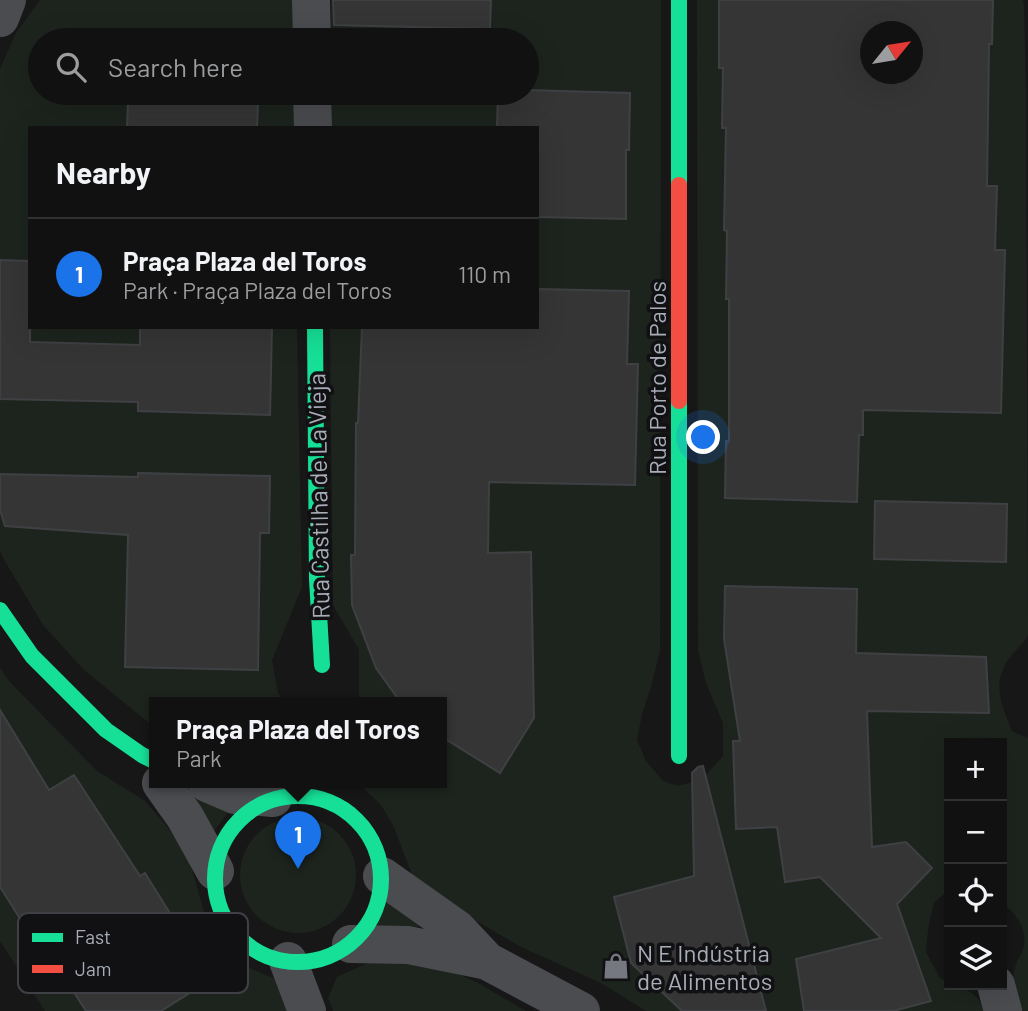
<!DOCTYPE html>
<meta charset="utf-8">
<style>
body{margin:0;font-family:Barlow,sans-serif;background:#1e1f1f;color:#f1f3f6}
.controls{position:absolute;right:21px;bottom:21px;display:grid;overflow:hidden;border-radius:0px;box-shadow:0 7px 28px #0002}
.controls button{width:63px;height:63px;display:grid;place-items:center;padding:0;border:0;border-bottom:2px solid #303131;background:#111;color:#f1f3f6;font:35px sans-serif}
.compass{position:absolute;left:860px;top:21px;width:63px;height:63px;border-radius:50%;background:#111;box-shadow:0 7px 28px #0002;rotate:60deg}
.you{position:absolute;left:704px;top:438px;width:24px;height:24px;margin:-18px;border:5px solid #fff;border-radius:50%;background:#1a73e8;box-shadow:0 0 0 10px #1a73e833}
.badge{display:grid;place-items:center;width:46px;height:46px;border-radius:50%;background:#1a73e8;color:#fff;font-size:23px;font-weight:700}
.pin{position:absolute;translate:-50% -58px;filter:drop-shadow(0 2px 4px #0008)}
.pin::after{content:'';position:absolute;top:37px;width:24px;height:21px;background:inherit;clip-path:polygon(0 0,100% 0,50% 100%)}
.popup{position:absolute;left:149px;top:697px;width:298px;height:91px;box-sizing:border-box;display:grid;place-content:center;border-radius:0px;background:#111;filter:drop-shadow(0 2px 5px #0005);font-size:23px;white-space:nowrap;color:#9c9d9f}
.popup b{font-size:26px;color:#f1f3f6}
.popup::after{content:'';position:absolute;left:50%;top:100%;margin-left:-14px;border:14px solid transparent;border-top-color:#111}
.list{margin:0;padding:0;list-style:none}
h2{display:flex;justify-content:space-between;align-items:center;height:91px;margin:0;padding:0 28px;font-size:30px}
h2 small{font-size:23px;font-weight:400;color:#9c9d9f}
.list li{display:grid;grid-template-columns:46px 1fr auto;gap:21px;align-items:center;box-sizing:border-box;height:112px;padding:0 28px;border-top:2px solid #303131}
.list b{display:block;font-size:26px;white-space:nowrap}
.list p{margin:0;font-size:23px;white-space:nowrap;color:#9c9d9f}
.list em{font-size:23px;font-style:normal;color:#9c9d9f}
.icon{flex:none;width:38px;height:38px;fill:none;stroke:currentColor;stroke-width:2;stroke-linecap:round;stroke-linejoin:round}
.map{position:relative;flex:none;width:1028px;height:1011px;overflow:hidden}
.search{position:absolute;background:#111;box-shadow:0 7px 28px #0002;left:28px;top:28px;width:511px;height:77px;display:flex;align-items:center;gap:18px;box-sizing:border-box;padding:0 24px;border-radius:38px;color:#9c9d9f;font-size:26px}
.panel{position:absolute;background:#111;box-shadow:0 7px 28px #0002;left:28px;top:126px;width:511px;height:203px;border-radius:0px}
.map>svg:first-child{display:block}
.green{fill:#1d241e;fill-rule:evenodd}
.building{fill:#353536;stroke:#3f4043;stroke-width:2;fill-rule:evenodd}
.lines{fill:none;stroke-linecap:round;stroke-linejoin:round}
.street{stroke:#4b4c50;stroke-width:38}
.fast{stroke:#16e098;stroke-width:16}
.jam{stroke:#f24e42;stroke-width:16}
.labels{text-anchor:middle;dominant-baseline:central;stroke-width:7;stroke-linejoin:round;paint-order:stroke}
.street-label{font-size:24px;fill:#a8adb8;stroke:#111113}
.poi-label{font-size:24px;fill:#a8adb8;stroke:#111113;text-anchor:start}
.key{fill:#111113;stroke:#3e4045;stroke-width:2}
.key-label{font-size:19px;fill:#a8adb8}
</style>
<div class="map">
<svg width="1028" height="1011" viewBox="0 0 1028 1011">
<rect width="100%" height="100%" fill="#171717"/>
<!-- green -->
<path class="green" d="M40,0h254v40h-254v53h255v35h-265v199h267l5,260 -30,73 6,33 8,10h-132v24l-70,-57 -41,-45 -37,-62 -6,-12v-482l16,-36z
M331,0h330l-1,651 -9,36 -9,27 -5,26 9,21 17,20 15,5 23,-6 22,-24v-33l-17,-40 -8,-33 -1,-650h326l1,7 2,88 2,540c-4,9 -12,14 -18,22 -19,27 -9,46 2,74l16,7v273h-12c-1,-13 -4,-27 -2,-40 1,-9 9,-17 10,-26 3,-18 -10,-33 -22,-43v-159h-53v146l-15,14 -6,26 -2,23 14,26 9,5v2c17,2 30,9 35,26h-338l-45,-28 -78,-35 -85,-49 -24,-19 -21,-55 -12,-20 -23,-22h84v-80h-88l5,-6v-47l-26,-45 -3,-278h207v-199h-206v-35h196v-53h-196zM870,32h42v42h-42z
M0,668l9,13 88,90 48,30 41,48 22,76 25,36 44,19 13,31h-245l-45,-70z
M171,783h14l50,20 -24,32z
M240 875a58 58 0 1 1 116 0a58 58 0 1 1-116 0Z
M390,892l42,34 -60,4 11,-17z
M390,955l50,11 36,16 50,29h-193l-5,-13 9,-21 26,-12z"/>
<!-- building -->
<path class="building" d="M333,0h158l-1,29 -156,-4z
M719,0h274l-1,44h-3l-2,142h10l-2,64h10l-4,163 -138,-3v25h-4l-2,67 -132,-4 1,-57h3v-142h-3l1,-68 -3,-1 2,-102h-4l1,-60h-4zM871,32h42v42h-42z
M527,90l103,3 -1,57h-3v69l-89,-2v-89h-40l1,-35h29z
M128,100l130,3 -1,25h-130z
M0,260l30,1v81l110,3v-18h132l-2,88 -132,-4v-9l-138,-3z
M537,289l92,2 -2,73h11l-3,121 -146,-3 -1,71 43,-1 3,166 -34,55 -58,-36v-34h-41l-25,-35 -24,-63 -1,-50h4l1,-132h2l4,-96h175z
M138,473l132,3 -1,57h-9l-2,137 -133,-3 3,-132 -123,-9 -5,-16v-36l138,3z
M875,501l132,3 -1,58 -132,-3z
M725,586l132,3 -1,64 130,4 3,56 -122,-2 5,136 34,-5 26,26 -35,36 34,97 -38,10h-89l-8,-52 85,-21 -61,-61 -35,5 -8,-55 -41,2 -3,-88h7l-16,-102z
M0,710l49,80 25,-15 66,101 5,-3 28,45 -2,1 38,62 -48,30h-75l-50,-78 -5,3 -31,-49z
M703,766l63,245h-84l-51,-48 -17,-66 80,-21 -2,-103 6,-6z"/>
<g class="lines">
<!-- street -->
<path class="street" d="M311,0l1,40
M0,18l7,-18
M312,93l1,35
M161,783l24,34 30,54
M207,783l28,12 38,3
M382,876l75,53 30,32
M351,944l57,1 79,16 94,50
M288,961l19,50
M996,985l7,26"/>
<!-- fast -->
<path class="fast" d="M679,0v185
M315,327l2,252 5,86
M679,401v355
M0,610l32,46 74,74 36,25 12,6
M215 879a83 83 0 1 1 166 0a83 83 0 1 1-166 0Z"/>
<!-- jam -->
<path class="jam" d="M679,185v216"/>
</g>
<!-- icons -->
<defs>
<g id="shop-bare" transform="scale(2.1)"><path d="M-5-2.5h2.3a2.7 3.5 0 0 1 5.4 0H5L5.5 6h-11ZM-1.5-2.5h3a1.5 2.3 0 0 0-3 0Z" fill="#757880" stroke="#111113" stroke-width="2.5" paint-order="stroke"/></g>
</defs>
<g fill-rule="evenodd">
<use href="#shop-bare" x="616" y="966"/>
</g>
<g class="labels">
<!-- street labels -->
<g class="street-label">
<text transform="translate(656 378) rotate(-90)">Rua Porto de Palos</text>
<text transform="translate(318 496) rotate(-91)">Rua Castilha de La Vieja</text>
</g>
<!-- poi labels -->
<g class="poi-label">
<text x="637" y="952">N E Indústria<tspan x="637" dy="28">de Alimentos</tspan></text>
</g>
</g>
<!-- legend -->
<rect x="18" y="913" width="230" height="80" rx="10" class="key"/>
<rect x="32" y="933" width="31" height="9" fill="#16e098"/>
<rect x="32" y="965" width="31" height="8" fill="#f24e42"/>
<g class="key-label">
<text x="75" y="944">Fast</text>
<text x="75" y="976">Jam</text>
</g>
</svg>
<div class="controls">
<button>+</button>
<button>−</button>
<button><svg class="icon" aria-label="locate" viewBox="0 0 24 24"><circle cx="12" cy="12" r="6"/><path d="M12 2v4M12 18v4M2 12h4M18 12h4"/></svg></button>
<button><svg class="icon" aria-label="layers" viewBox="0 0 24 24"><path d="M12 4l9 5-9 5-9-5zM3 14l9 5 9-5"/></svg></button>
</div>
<svg class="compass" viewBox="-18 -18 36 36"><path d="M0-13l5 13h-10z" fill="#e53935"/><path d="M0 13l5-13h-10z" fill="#9c9d9f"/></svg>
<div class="you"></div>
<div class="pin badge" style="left:298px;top:869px">1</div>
<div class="popup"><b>Praça Plaza del Toros</b>Park</div>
<div class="search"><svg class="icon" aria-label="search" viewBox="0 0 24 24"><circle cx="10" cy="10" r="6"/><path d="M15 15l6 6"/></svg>Search here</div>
<section class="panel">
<h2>Nearby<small></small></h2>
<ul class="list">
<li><span class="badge">1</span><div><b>Praça Plaza del Toros</b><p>Park · Praça Plaza del Toros</p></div><em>110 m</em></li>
</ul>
</section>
</div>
